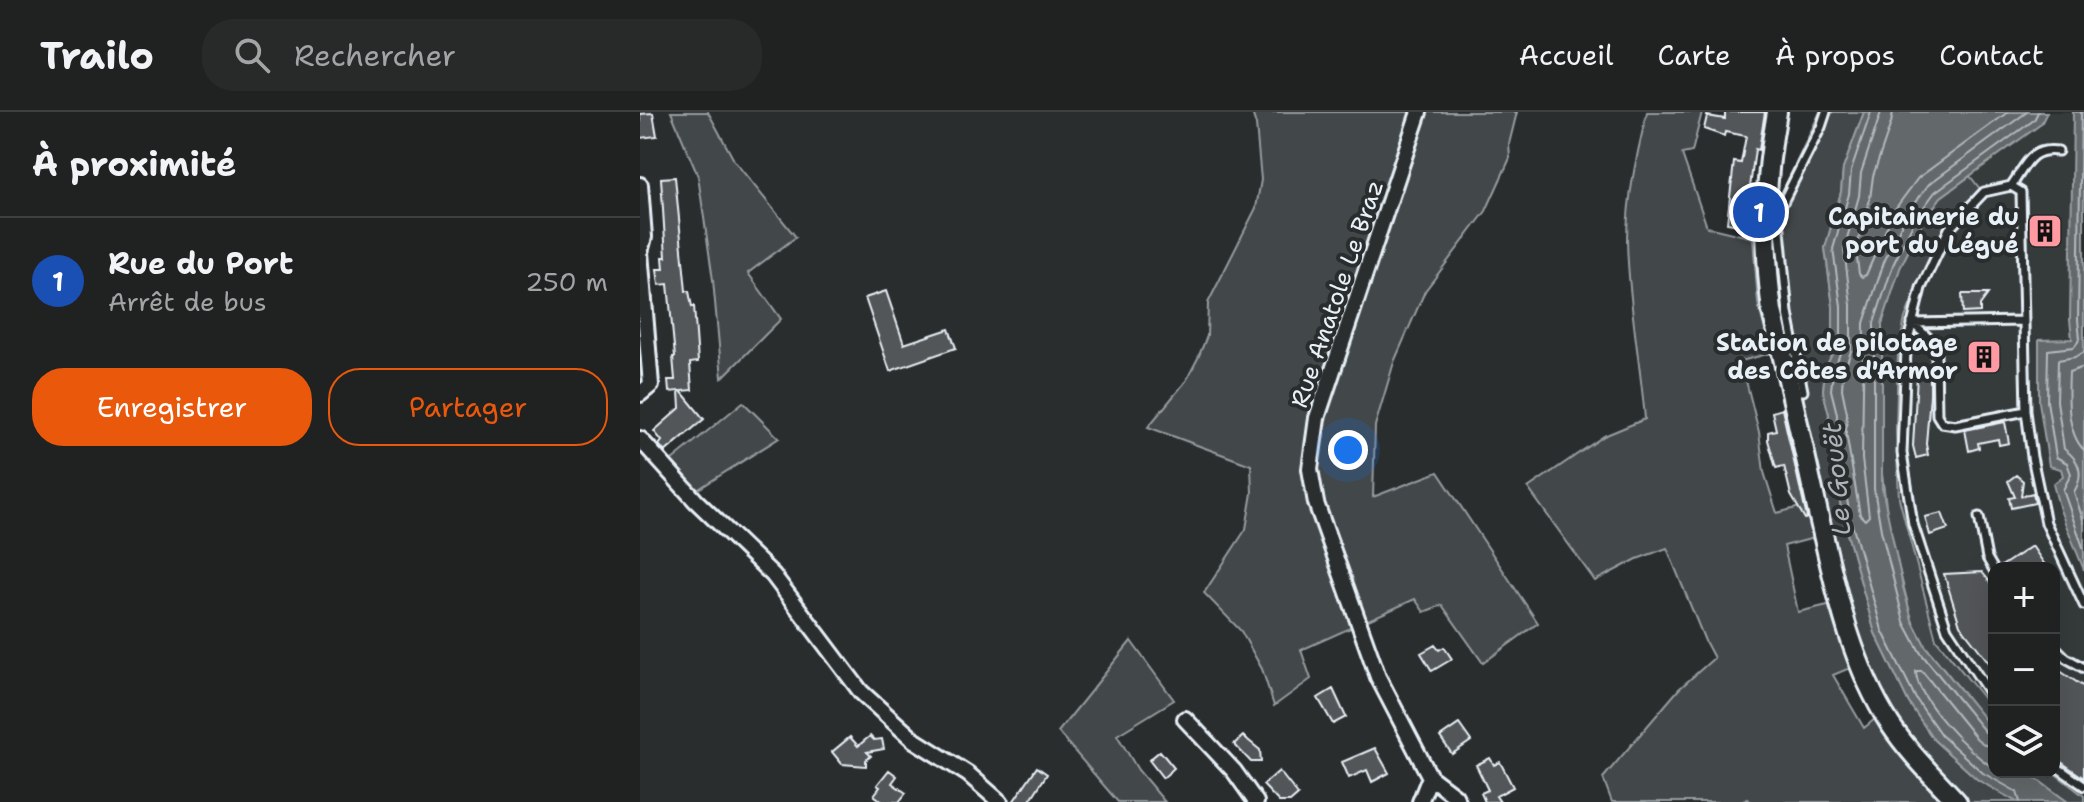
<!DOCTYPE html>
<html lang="fr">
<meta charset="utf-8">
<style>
body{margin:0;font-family:"Shantell Sans",sans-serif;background:#282a2a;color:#f1f3f6}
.controls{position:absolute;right:24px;bottom:24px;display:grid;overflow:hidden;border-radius:16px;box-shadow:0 8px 32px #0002}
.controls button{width:72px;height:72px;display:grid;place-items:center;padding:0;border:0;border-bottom:2px solid #3d3f40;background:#202222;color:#f1f3f6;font:40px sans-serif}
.you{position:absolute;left:708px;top:338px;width:28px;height:28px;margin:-20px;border:6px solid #fff;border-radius:50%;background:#1a73e8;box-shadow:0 0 0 12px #1a73e833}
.badge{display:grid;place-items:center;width:52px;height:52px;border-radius:50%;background:#ea580c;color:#fff;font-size:26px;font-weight:700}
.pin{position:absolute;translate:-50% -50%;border:4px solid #fff;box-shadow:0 2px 8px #0006}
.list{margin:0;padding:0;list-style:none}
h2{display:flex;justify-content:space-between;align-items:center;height:104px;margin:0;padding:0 32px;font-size:34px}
h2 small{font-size:26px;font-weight:400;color:#a2a4a5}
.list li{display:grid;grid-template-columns:52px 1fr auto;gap:24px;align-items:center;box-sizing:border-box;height:128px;padding:0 32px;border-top:2px solid #3d3f40}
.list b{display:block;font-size:30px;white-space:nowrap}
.list p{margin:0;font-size:26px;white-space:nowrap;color:#a2a4a5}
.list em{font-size:26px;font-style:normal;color:#a2a4a5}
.actions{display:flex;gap:16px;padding:24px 32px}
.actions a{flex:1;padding:18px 0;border:2px solid #ea580c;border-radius:32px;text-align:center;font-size:28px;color:#ea580c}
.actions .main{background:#ea580c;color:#fff}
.icon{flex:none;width:44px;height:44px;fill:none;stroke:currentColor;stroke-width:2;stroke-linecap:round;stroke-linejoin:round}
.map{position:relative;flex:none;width:1444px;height:690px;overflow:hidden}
header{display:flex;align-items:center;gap:48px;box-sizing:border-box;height:112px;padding:0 40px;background:#202222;border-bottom:2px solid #3d3f40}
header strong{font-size:38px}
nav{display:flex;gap:44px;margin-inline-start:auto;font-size:28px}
.search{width:560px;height:72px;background:#282a2a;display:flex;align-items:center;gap:20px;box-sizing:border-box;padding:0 28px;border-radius:32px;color:#a2a4a5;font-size:30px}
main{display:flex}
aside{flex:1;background:#202222}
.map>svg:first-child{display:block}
.built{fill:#363a3b}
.green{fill:#424648;stroke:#959ca0;stroke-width:2}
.water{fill:#63686b;stroke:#989fa3;stroke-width:2}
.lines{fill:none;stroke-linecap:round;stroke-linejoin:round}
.shore{stroke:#b3bac0;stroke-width:2}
.building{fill:#535759;stroke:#e8f1f8;stroke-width:2}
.lane-casing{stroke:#e8f1f8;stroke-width:13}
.street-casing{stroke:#e8f1f8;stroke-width:20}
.secondary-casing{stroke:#e8f1f8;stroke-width:24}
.lane{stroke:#2a2d2e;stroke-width:7}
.street{stroke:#2a2d2e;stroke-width:14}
.secondary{stroke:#2a2d2e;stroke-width:18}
.labels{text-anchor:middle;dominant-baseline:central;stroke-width:8;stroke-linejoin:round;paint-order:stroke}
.poi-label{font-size:24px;font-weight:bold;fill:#e8f1f8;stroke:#2a2d2e;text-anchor:end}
.street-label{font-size:24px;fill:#e8f1f8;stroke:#2a2d2e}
.water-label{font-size:26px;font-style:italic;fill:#acb3b9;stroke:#2a2d2e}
</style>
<header>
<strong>Trailo</strong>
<div class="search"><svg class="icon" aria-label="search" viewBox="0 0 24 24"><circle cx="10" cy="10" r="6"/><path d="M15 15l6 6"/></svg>Rechercher</div>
<nav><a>Accueil</a><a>Carte</a><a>À propos</a><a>Contact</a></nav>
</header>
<main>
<aside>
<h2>À proximité<small></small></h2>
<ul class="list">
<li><span class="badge" style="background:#1a4fb4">1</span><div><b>Rue du Port</b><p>Arrêt de bus</p></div><em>250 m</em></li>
</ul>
<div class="actions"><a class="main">Enregistrer</a><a>Partager</a></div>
</aside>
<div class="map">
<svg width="1444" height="690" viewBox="0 0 1444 690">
<rect width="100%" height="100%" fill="#2a2d2e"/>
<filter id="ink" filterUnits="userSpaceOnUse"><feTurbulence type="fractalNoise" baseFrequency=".0125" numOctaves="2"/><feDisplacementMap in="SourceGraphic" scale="16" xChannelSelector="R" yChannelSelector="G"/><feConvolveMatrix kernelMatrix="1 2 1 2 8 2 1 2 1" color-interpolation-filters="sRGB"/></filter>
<g filter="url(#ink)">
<!-- built -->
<path class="built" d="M1407,0h26l-3,208 2,20 -33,62 10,63 12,4 2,7 -10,9 7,25 24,60v226l-31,-24 1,-204h-60v143l-58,-72 -37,-141 -3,-67 2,-78 7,-35 15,-37 30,-58 30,-34 -10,-13 71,-52z"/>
<!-- green -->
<path class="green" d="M31,0h37l27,50 61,75 -48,36 33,46 -59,59 -9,-98 -15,-104z
M612,0h265l-8,32 1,14 -24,53 -61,80 -31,71 -19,64 -2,71 65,-25 100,151 -55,40 -41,-58 -18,7 -9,-13 -114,51 10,29 -37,27 -12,-37 -21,-38 -37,-38 42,-64 6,-36 -1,-28 -103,-38 38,-46 12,-23 9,-22 1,-33 48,-95 5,-28 -5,-55z
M1007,0h55l-10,40 -10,2 25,73 46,11 5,65 13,50 -30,8 18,71 5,40 13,41 27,-7 10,32 -30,8 14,66 30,-7 22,63 -17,7 31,53 23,-19 -32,-81 -59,-245 -13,-71 -7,-64 -2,-50 6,-1 40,-85h44l-21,57 -2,23 -16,56 8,58v46l-8,18 -2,21 6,23 -2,18 16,87 32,114 34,70 25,37 44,40 39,22h-266l-3,-3 -7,3h-129l-9,-24 76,-89 35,-31 -9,-17 -38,-93 -30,11 -42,22 -67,-93 76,-52 41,-17c-5,-60 -17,-119 -18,-179 0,-43 10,-86 20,-128z
M1330,64l10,13 -30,34 -30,58 -15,37 -7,35 -2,78 3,67 37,141 58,72v20l-68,-84 -14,-27 -23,-91 -9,-71 2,-135 18,-55 22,-45 19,-26z
M103,290l36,36 -93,59 -21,-20 7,-17z
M491,529l43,59 -57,35 21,35 27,32h-47l-60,-70z
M1387,660h26l31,24v6h-16z"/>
<!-- water -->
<path class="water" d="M1224,0h183l-6,12 -100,73 -19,26 -22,45 -18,56v164l21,99 9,33 14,27 68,84v41h33l41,30h-51l-39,-22 -44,-40 -25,-37 -34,-70 -32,-114 -16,-87 2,-18 -6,-23 2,-22 8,-17v-46l-8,-58 16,-56 2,-23z
M1433,0h11v458l-24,-60 -7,-26 10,-8 -2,-7 -12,-3 -10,-64v-62l33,-1 -2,-19z"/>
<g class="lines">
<!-- shore -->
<path class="shore" d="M1231,0l-20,59 -2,23 -16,55 8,57v45l-8,21 -2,18 6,24 -1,18 14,85 32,113 34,69 25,36 42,38 34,19 3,10
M1241,0l-20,61 -2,23 -15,53 7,56v46l-8,23 -1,15 5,24 -1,19 14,83 5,5 4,-4 -7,-57 2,-136 20,-61 22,-47 23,-31 98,-72
M1253,0l-2,11 -18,53 -3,23 -14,51 3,24 3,3 4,-2 29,-66 23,-31 90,-66
M1441,0l-3,208 2,19 -6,8 -26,3 -1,51 9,56 11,6 4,11 -8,16 21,60
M1444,240l-9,5 -17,3 -1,41 7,48c17,12 20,26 10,43l10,31
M1444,255l-15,5c-1,24 -3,60 15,78
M1354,623l-9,-3 -65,-80 -16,-30 -23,-92 -7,-41v-166l19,-58 22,-46 20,-27 99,-72 4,-8
M1354,634l-9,-1 -8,-6 -55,-68h-6c-1,26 55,84 78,97"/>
</g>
<!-- building -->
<path class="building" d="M1085,0h40l-6,38 -4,-1 -10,77 -18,-3 7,-61 7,1 5,-27 -21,-4 -1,4 -20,-7 3,-13 18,3z
M13,1l4,23 -17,2v-24z
M35,65l11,114h3l3,16 2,-1 4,56 -8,1 2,27 -11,1 23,28 -39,33 -6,-7 3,-4 -8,-10 26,-23 -1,-17 -10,1 -1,-12h7l-2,-23h2l-7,-73 -9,1 -2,-16h7l-1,-12h3l-5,-79z
M246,179l18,53 45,-15 7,19 -66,23 -25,-73z
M1322,182h26l-8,11v7l-17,1z
M1352,236l6,6v5l-6,7 -22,1v-18z
M1277,263l13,1v19l-4,49 2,11 -12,3 -3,-12z
M1142,297l25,109 -2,1 -14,-24 -7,-29 -8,2 -8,-28v-8l8,-2 -4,-18z
M1365,310l4,21 -10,2 -1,-6 -20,4 1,5 -10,3 -4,-21z
M1376,363l7,6 -2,15 12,-3 2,10 -24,5 -2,-10 6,-1 -7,-16z
M1302,401l6,16 -18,6 -5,-18z
M1392,434l15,22h-47v-1z
M1342,460l12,15v82l-34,-44 -16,-51z
M795,533l4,5 5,-3 8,12 -20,12 -11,-18z
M1414,555l30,20v91l-30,-21z
M693,577l13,28 -13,7 -15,-26z
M819,612l12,17 -19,13 -12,-17z
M230,624l4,4 8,-1 2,10 -17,3 4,4 -5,4v6l-24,-2 -10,-12 18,-15 8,9z
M603,624l17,14 1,12h-10l-17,-18z
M735,636l14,25 -17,9 -5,-12 -18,8 -7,-16z
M520,639l14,17 -11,10 -14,-18z
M850,646l4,7 6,-3 13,25 -17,9 4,6h-15l-4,-9 7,-3 -12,-25z
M397,655l10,7 -18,28h-16z
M249,658l8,6 -5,7 14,10 -7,9h-16l-9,-7 6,-8 -3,-2z
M639,659l19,24 -8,7h-11l-16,-17z"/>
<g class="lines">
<!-- lane casing -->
<g class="lane-casing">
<path id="lane" d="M1371,74c15,-20 18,-39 47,-35
M1272,211l20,18 4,14 1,60 5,8 13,2 71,-14
M1272,211l112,-2
M1163,279l-15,-78 -9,-93 1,-12 41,-81 5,-15
M1339,405l8,41 7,12
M1414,534l12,12 18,10
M1354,588l-47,-71 -34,-105 -11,-71 4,-104 15,-61 28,-59 35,-37 27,-6 10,6 5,219 6,46 14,66 38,82
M1414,653l30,21"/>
</g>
<!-- street casing -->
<g class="street-casing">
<path id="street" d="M779,0l-102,306 -7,51 6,34 62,174 52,100 25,19 3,6
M0,73l4,52 -4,15 11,133 -11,9
M0,327l56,62 77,74 88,117 53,48 54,34 32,28
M545,607l49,52 22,31
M780,690l10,-25"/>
</g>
<!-- secondary casing -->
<g class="secondary-casing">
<path id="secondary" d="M1137,0c-13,71 -14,128 -5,199 16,67 31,134 46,202 17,72 31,147 72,211 19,29 44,53 67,78"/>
</g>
<!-- lane -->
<use href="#lane" class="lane"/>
<!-- street -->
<use href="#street" class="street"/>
<!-- secondary -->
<use href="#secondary" class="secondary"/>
</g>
</g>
<!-- icons -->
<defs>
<g id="building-square" transform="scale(1.8)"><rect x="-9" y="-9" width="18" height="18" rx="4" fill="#ff9aa2" stroke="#2a2d2e"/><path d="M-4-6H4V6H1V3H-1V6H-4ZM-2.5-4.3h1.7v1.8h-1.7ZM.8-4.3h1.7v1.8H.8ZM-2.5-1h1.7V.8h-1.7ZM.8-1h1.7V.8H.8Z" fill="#111"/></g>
</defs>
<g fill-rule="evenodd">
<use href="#building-square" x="1405" y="119"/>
<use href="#building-square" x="1344" y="245"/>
</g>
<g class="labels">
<!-- poi labels -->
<g class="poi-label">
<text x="1379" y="105">Capitainerie du<tspan x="1379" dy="28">port du Légué</tspan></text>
<text x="1318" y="231">Station de pilotage<tspan x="1318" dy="28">des Côtes d'Armor</tspan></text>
</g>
<!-- street labels -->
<g class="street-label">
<text transform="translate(697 182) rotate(-71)">Rue Anatole Le Braz</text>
</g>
<!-- water labels -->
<g class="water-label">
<text transform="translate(1196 367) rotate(-95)">Le Gouët</text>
</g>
</g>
</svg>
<div class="controls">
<button>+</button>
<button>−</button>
<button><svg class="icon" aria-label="layers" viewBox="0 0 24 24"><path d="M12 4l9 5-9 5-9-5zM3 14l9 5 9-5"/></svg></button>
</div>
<div class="you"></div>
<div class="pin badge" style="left:1119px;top:100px;background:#1a4fb4">1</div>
</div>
</main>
